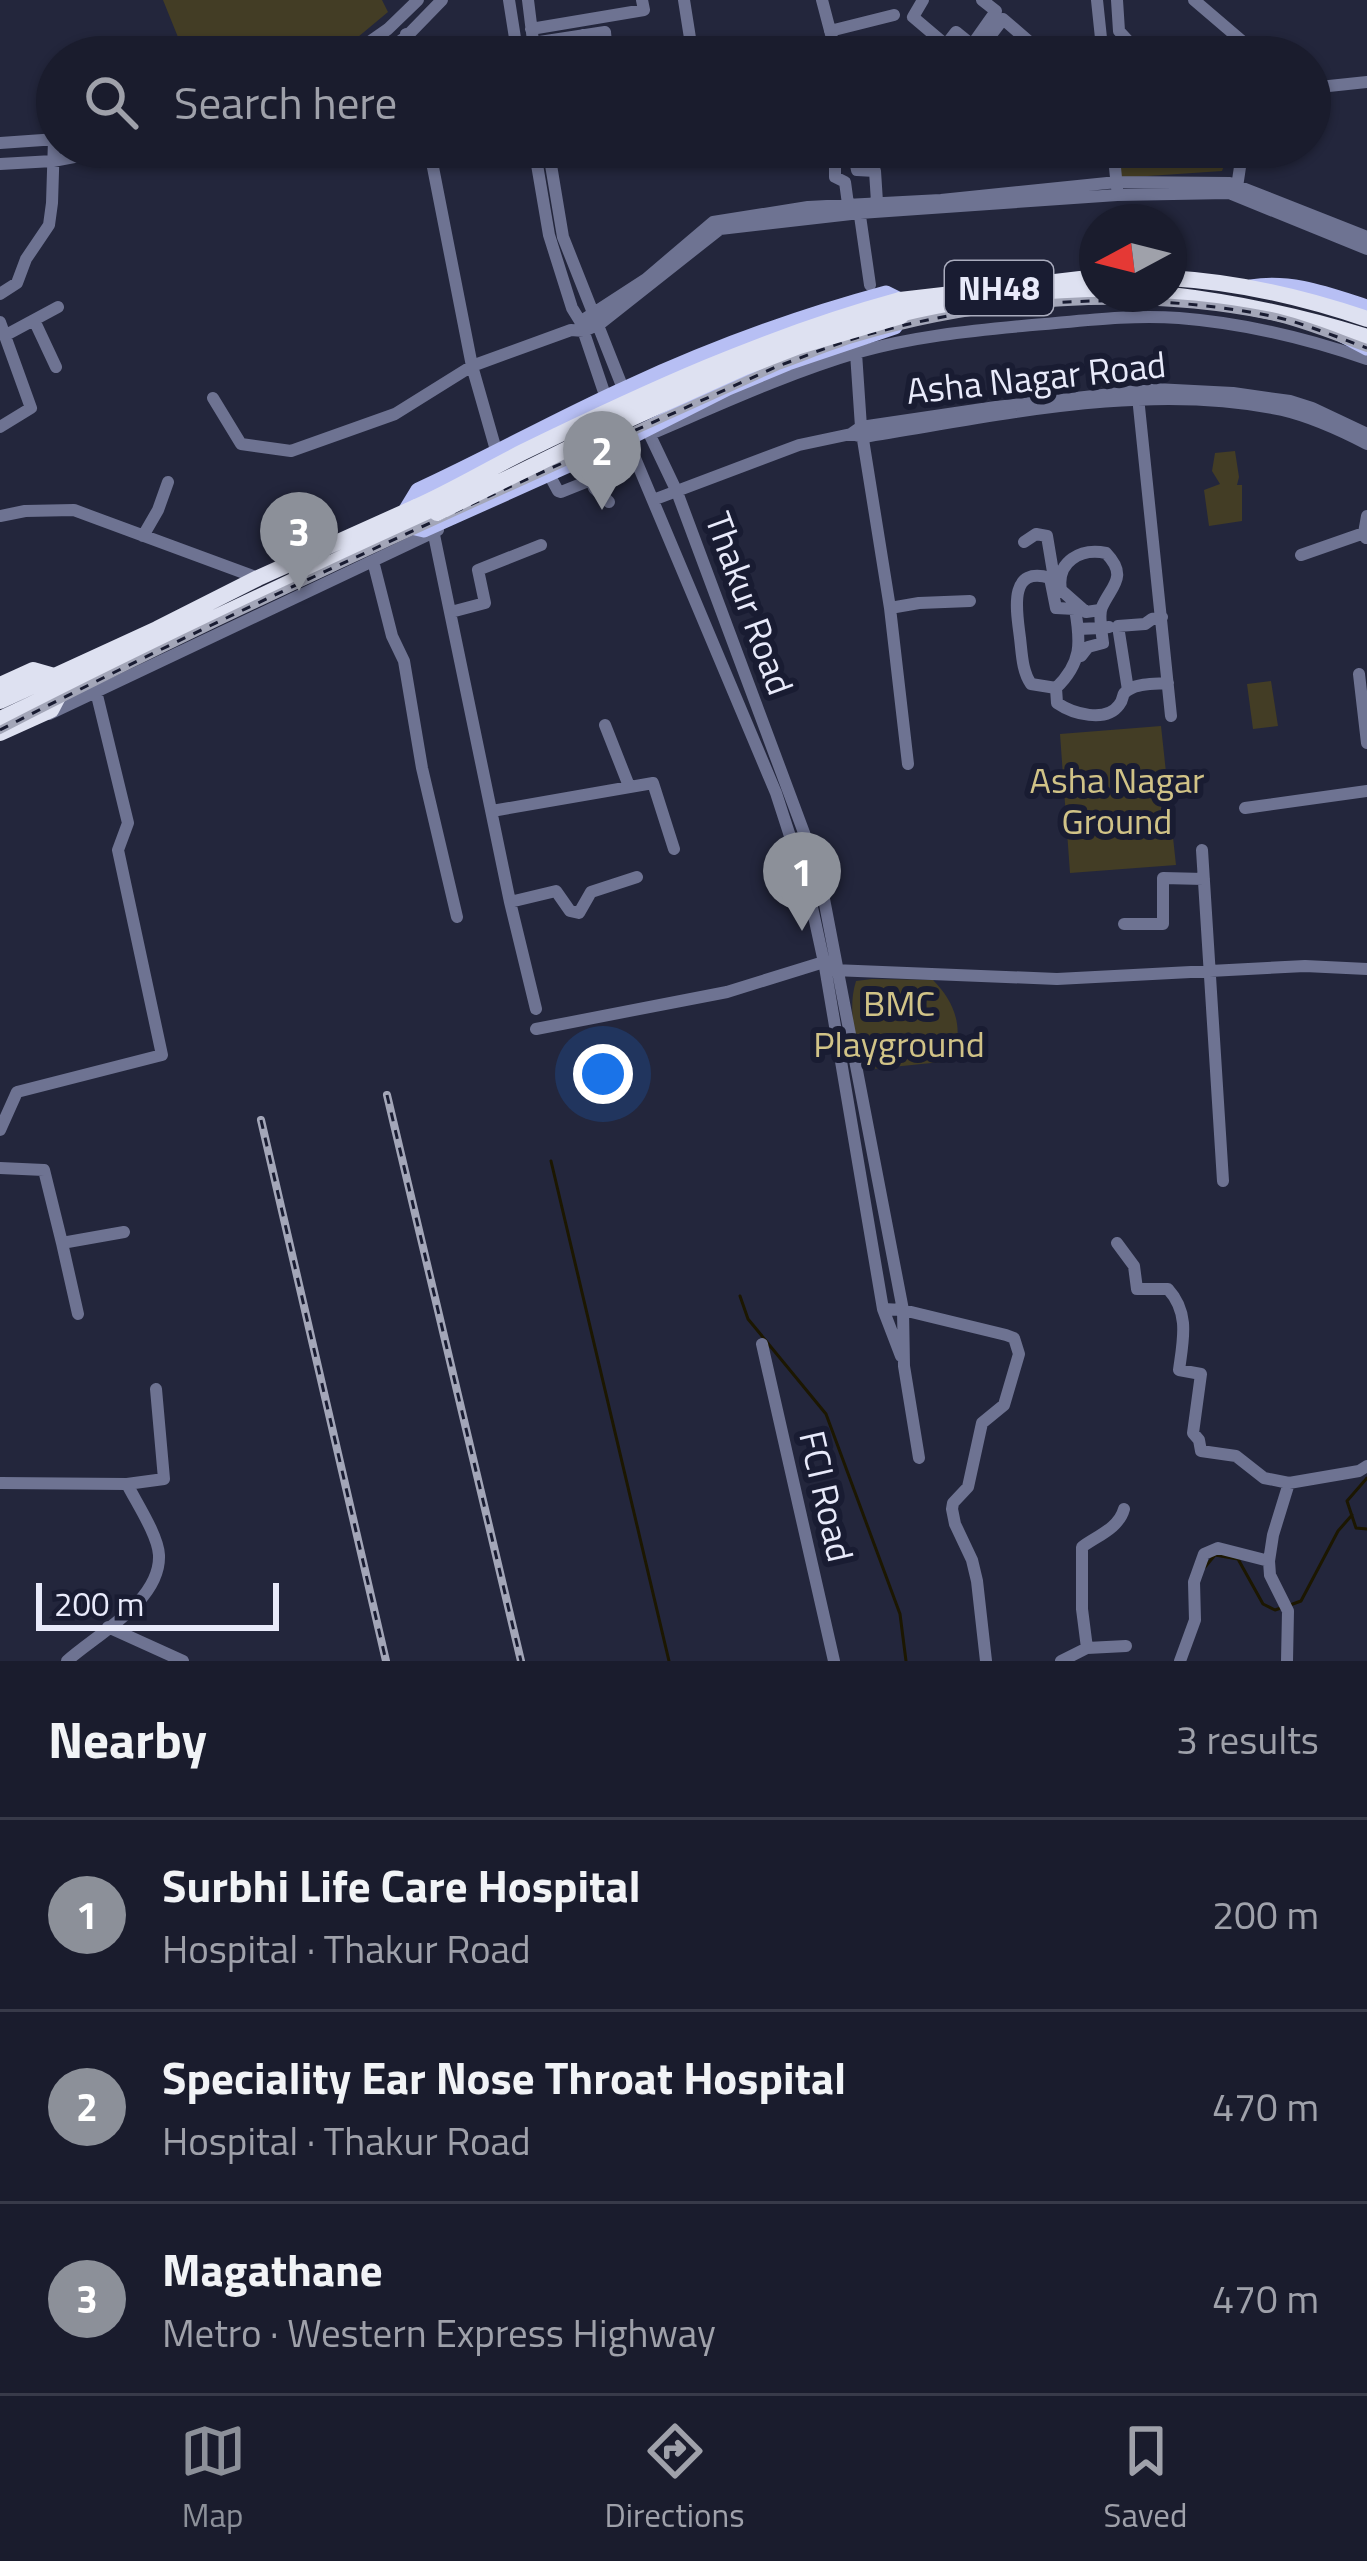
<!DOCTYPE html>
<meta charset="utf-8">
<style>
body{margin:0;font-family:"Titillium Web",sans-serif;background:#232535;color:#f1f3f6}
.compass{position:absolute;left:1079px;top:204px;width:108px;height:108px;border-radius:50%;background:#1a1c2d;box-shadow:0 3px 9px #0004;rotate:263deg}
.scale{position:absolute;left:36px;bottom:30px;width:243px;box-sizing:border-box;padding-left:12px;border:6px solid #e8eafa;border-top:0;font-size:33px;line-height:42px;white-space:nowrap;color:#e8eafa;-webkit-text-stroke:9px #191c32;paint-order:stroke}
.you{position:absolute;left:603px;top:1074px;width:42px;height:42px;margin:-30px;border:9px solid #fff;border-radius:50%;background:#1a73e8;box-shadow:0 0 0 18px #1a73e833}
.badge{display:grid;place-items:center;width:78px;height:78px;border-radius:50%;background:#8c9099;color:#fff;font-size:39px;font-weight:700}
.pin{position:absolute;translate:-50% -99px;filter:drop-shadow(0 3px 6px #0008)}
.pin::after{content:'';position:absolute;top:63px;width:42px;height:36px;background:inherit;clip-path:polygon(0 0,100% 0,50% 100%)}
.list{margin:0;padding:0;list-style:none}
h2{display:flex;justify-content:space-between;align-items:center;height:156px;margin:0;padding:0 48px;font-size:51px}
h2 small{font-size:39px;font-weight:400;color:#9fa1aa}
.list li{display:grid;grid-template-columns:78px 1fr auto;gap:36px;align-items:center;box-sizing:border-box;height:192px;padding:0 48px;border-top:3px solid #383a49}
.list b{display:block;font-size:45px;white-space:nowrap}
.list p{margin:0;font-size:39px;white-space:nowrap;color:#9fa1aa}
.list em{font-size:39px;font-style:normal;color:#9fa1aa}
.icon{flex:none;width:66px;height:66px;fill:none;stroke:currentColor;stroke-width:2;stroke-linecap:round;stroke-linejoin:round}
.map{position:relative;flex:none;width:1367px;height:1661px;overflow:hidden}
.search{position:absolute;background:#1a1c2d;box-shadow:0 3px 9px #0004;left:36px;right:36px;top:36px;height:132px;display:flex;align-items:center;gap:30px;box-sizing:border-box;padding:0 42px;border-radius:66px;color:#9fa1aa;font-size:45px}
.sheet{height:732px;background:#1a1c2d}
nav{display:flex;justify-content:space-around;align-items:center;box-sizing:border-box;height:168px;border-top:3px solid #383a49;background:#1a1c2d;font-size:33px;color:#9fa1aa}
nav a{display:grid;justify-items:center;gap:6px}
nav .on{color:#8c9099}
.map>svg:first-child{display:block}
.green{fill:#433d25}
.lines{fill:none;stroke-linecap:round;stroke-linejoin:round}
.stream{stroke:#1c1701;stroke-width:3}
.minor{stroke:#6e7392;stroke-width:12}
.major{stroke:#b7bff4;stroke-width:15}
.highway{stroke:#dee1f1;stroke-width:16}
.rail-casing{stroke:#a3a6b8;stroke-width:8}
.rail{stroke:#191c32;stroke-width:3;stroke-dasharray:9;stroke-linecap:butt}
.highway-bridge{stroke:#dee1f1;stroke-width:16}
.labels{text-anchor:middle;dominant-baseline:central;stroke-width:12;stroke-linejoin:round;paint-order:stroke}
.shield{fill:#191c32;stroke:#aaacbe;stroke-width:3}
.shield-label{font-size:33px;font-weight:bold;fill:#e8eafa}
.street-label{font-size:36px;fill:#e8eafa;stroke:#191c32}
.park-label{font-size:36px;fill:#d1c387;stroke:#191c32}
</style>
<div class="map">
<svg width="1367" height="1661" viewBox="0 0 1367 1661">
<rect width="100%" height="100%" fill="#23263c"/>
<!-- green -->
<path class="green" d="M163,0h219l6,12 -42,35 -16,10h-144z
M1115,147h116l-9,24 -103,7z
M1235,451l4,26 -2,8h5v36l-33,5 -5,-36 16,-6 -8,-13 3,-18z
M1271,681l7,45 -25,3 -6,-45z
M1161,726l15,139 -106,8 -10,-139z
M872,979l61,1c23,23 32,51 18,81l-88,9c-7,-28 -16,-61 -7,-89z"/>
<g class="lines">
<!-- stream -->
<path class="stream" d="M551,1161l118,500
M740,1296l8,23 78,95 74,200 6,47
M1367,1478l-20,23 9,27 11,1
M1205,1567l10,-12 23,4 25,45 12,6 6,-2
M1290,1605l11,-4 37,-70 14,-16"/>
<!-- minor -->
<path class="minor" d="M509,0l9,57
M528,0l7,57
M684,0l9,57
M822,0l15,57
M923,0l-10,17 33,28 10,-13 16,13 24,-34 -14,-11
M1097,0l6,57
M1117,0l2,31 24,26
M1194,0l55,47 3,10
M531,29l113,-19 -2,-10
M830,31l64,-16
M406,34l5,23
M583,35l3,22
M533,43l72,-11 2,21 64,-9 2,13
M348,57l40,-28 30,-29
M378,57l29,-21 35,-36
M993,57l-12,-9 22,-29 44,38
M1310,88l57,-6
M0,143l57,-4
M429,147l43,219 24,84
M534,147l15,88 23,73 8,13 26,77 21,41 149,354 34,105 15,69 58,342 18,47
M548,147l15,90 63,159
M844,147l-9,12v18l10,5 3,22
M875,147l-1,5 -20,3 3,15 18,1 2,31
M1113,147l4,41
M0,164l53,-3 74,-14
M1237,187l6,-40
M859,209l11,76
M0,294l17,-11 9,-24 23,-34 3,-22 2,-63
M586,318l60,-39 67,-57 95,-15 133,-7 176,-18 113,1 137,54
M34,320l22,47
M0,322l31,86 -31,19
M6,335l52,-28
M856,353l5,74 29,181 18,156
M1138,397l33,319
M213,398l28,46 50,7 104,-37 77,-48 99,-36 13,1 17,-8 119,-94 140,-16 257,-18 112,-2 138,56
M647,429l30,63 142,381 84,437 1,56 15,92
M653,433c68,-29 135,-60 206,-81 53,-15 109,-21 163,-26 52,-4 105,-12 157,-8 64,5 127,20 188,41
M851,434l12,3c134,-21 284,-56 419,-27 30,7 58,20 85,34
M551,478l7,13 3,1 30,-12 -3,-18
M591,480l3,8 15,14
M653,500l146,-55 52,-11 10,-7 135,-20 159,-18 78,4 57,8 22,7 55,26
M0,516l25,-5 49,-1 184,68
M433,530l77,372 26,107
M143,536l15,-26 10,-28
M1366,538l-2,-5 3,-17
M1024,542l12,-8 11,2 6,36 -3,6
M1301,555l63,-22
M373,561l19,75 12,25 18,107 35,149
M890,608l29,-5 51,-2
M451,612l34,-9 -7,-33 63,-25
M1078,629l23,-1c0,-7 -2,-15 1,-21 9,-21 27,-30 4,-54 -25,-5 -50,8 -45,37l25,22 14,-2
M1081,656l7,-9 15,-4 -2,-15 8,-1
M1359,674l8,69
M1056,688l-25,-4c-9,-13 -9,-30 -11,-46 -3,-25 -13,-73 30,-60l6,30 19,1c6,34 7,54 -19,79l1,15c16,11 49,20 62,2 7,-9 0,-10 11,-16 9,-6 27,-5 38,-6
M1128,690l-10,-64 27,-2 7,-5 10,-2
M49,714l389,-184
M605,725l24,61
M1245,808l122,-17
M492,811l161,-28 21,66
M1202,850l21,331
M510,902l46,-11 14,20 9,2 12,-21 46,-15
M1124,924h39v-46l41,1
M833,970l224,9 248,-13 62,3
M536,1029l191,-37 100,-31
M0,1130l17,-38 145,-37 -44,-205 10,-27 -34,-140
M0,1168l44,2 18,73 62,-11
M62,1243l16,71
M1117,1243l17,23 3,23h31c22,24 15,51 11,81l22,4 -8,59 6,7 2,11 35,5 28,22 25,5 70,-12 8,-5
M883,1309l20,1 103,25 8,3 5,16 -15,51 -22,18 -14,64 -15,16 -1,6 3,15 17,36 5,21 9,80
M762,1344l72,317
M0,1483l127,1 37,-5 -8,-90
M108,1627l75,34
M1087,1648l-5,-39v-62c15,-11 37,-19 42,-38
M67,1661c30,-27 94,-60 92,-106 -1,-20 -23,-53 -32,-71
M1061,1661l26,-13 39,-2
M1180,1661l15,-41 -1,-38 10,-28 14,-6 51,13
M1287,1661l1,-50 -18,-36 -1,-14 4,-26 16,-52"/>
<!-- major -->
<path class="major" d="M1251,287c40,-7 78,8 116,20
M1333,330l34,18
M404,513l14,-23c70,-32 137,-70 208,-102 84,-39 171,-71 260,-95l14,7
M407,526l17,4 203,-91 101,-51 60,-25 107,-36 6,-11"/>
<!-- highway -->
<path class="highway" d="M1169,278c68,4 134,19 198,41
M1163,294c69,8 138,22 204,43
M900,300l197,-23
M901,316l134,-20 62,-5
M0,685l33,-15 21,6
M0,701l157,-72 101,-51 158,-71
M0,719l437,-206
M0,733l51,-23 10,-19"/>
<!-- rail casing -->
<g class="rail-casing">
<path id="rail" d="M0,730c254,-131 517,-246 778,-364 26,-9 51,-20 78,-28 131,-39 281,-49 415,-22 33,7 65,21 96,32
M387,1095l134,566
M261,1120l125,541"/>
</g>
<!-- rail -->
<use href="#rail" class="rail"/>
<!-- highway-bridge -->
<path class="highway-bridge" d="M416,507c36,-16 71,-37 107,-55 123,-60 245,-116 377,-152
M437,513l175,-86 133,-60 54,-21 102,-30"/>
</g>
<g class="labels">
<!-- shield labels -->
<rect class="shield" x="945" y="261" width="108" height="54" rx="9"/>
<g class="shield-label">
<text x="999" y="288">NH48</text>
</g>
<!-- street labels -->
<g class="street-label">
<text transform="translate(1036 377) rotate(-6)">Asha Nagar Road</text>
<text transform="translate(750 603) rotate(70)">Thakur Road</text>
<text transform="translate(827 1496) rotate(77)">FCI Road</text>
</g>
<!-- park labels -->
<g class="park-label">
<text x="1117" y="779">Asha Nagar<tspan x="1117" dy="41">Ground</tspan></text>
<text x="899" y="1002">BMC<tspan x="899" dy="41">Playground</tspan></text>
</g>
</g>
</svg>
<svg class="compass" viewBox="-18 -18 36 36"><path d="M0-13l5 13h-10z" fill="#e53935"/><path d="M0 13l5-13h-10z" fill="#9fa1aa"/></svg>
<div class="scale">200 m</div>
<div class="you"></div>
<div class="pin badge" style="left:802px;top:931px">1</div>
<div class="pin badge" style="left:602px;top:510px">2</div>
<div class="pin badge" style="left:299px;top:591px">3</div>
<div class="search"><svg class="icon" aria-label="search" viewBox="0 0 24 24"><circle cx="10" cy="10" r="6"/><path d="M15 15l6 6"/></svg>Search here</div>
</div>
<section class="sheet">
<h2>Nearby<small>3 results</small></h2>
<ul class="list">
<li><span class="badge">1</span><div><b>Surbhi Life Care Hospital</b><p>Hospital · Thakur Road</p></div><em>200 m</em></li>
<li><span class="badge">2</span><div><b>Speciality Ear Nose Throat Hospital</b><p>Hospital · Thakur Road</p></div><em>470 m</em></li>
<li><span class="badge">3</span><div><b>Magathane</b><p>Metro · Western Express Highway</p></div><em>470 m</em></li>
</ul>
</section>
<nav>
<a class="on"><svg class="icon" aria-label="map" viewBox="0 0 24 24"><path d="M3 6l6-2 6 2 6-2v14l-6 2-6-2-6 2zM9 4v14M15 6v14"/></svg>Map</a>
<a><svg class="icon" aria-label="directions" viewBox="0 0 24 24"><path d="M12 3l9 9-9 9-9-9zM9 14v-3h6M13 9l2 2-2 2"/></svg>Directions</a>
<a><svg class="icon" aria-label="saved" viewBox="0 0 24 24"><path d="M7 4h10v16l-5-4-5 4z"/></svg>Saved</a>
</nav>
